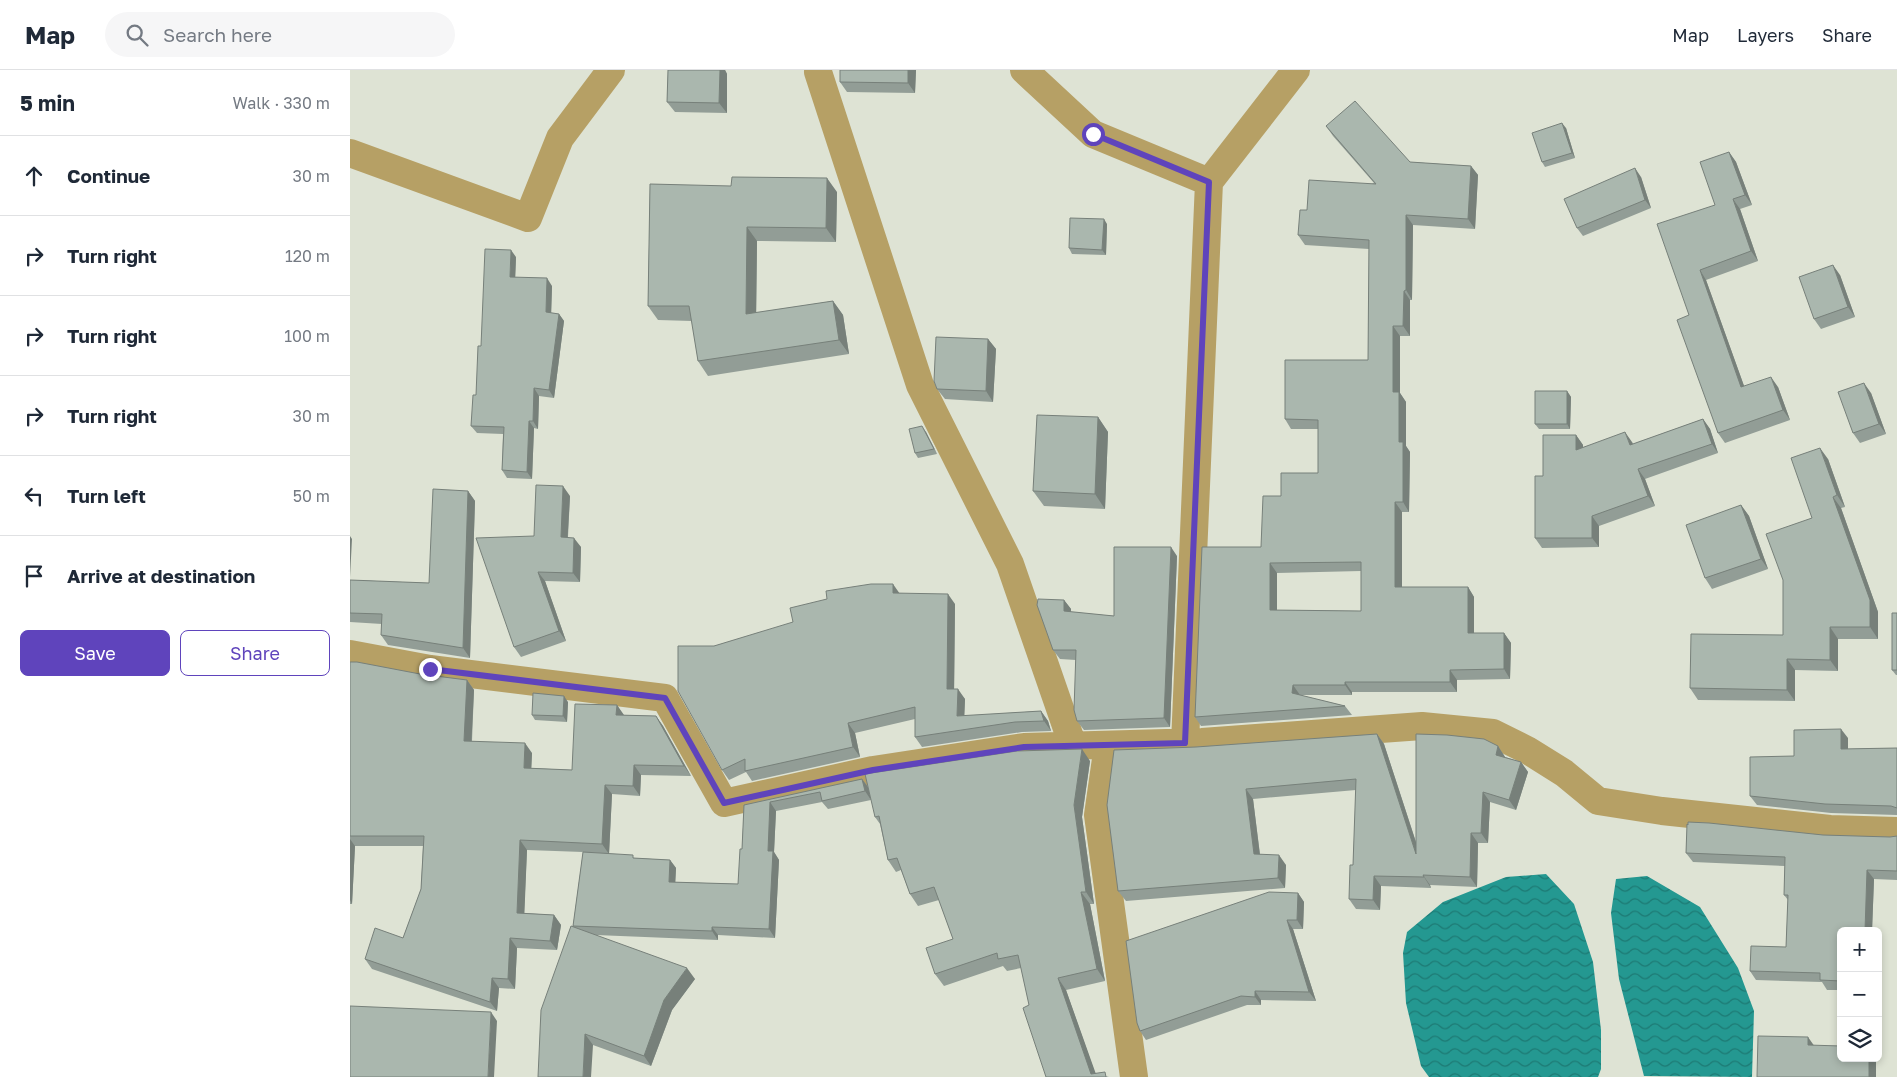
<!DOCTYPE html>
<meta charset="utf-8">
<style>
body{margin:0;font-family:"Golos Text",sans-serif;background:#f6f6f7;color:#1f2937}
.controls{position:absolute;right:15px;bottom:15px;display:grid;overflow:hidden;border-radius:8px;box-shadow:0 2px 8px #0003}
.controls button{width:45px;height:45px;display:grid;place-items:center;padding:0;border:0;border-bottom:1px solid #e0e1e3;background:#fff;color:#1f2937;font:25px sans-serif}
.stop{position:absolute;width:15px;height:15px;margin:-11px;border:4px solid #5f44bc;border-radius:50%;background:#fff}
.stop.end{background:#5f44bc;border-color:#fff;box-shadow:0 1px 5px #0008}
.list{margin:0;padding:0;list-style:none}
h2{display:flex;justify-content:space-between;align-items:center;height:65px;margin:0;padding:0 20px;font-size:21px}
h2 small{font-size:16px;font-weight:400;color:#747a83}
.list li{display:grid;grid-template-columns:32px 1fr auto;gap:15px;align-items:center;box-sizing:border-box;height:80px;padding:0 20px;border-top:1px solid #e0e1e3}
.list b{display:block;font-size:19px;white-space:nowrap}
.list em{font-size:16px;font-style:normal;color:#747a83}
.actions{display:flex;gap:10px;padding:15px 20px}
.actions a{flex:1;padding:11px 0;border:1px solid #5f44bc;border-radius:8px;text-align:center;font-size:18px;color:#5f44bc}
.actions .main{background:#5f44bc;color:#fff}
.icon{flex:none;width:28px;height:28px;fill:none;stroke:currentColor;stroke-width:2;stroke-linecap:round;stroke-linejoin:round}
.map{position:relative;flex:none;width:1547px;height:1007px;overflow:hidden}
header{display:flex;align-items:center;gap:30px;box-sizing:border-box;height:70px;padding:0 25px;background:#fff;border-bottom:1px solid #e0e1e3}
header strong{font-size:24px}
nav{display:flex;gap:28px;margin-inline-start:auto;font-size:18px}
.search{width:350px;height:45px;background:#f6f6f7;display:flex;align-items:center;gap:12px;box-sizing:border-box;padding:0 18px;border-radius:28px;color:#747a83;font-size:19px}
main{display:flex}
aside{flex:1;background:#fff}
.map>svg:first-child{display:block}
.water{fill:url(#water-waves)}
.lines{fill:none;stroke-linecap:round;stroke-linejoin:round}
.minor{stroke:#b6a065;stroke-width:28}
.wall{fill:#929d96;fill-rule:evenodd}
.shaded-wall{fill:#77807a}
.building{fill:#aab7ae;stroke:#77807a;fill-rule:evenodd}
.route{stroke:#5f44bc;stroke-width:6}
</style>
<header>
<strong>Map</strong>
<div class="search"><svg class="icon" aria-label="search" viewBox="0 0 24 24"><circle cx="10" cy="10" r="6"/><path d="M15 15l6 6"/></svg>Search here</div>
<nav><a>Map</a><a>Layers</a><a>Share</a></nav>
</header>
<main>
<aside>
<h2>5 min<small>Walk · 330 m</small></h2>
<ul class="list">
<li><svg class="icon" aria-label="ahead" viewBox="0 0 24 24"><path d="M12 20V5M6 11l6-6 6 6"/></svg><div><b>Continue</b></div><em>30 m</em></li>
<li><svg class="icon" aria-label="right" viewBox="0 0 24 24"><path d="M7 20v-9h11M14 6l5 5-5 5"/></svg><div><b>Turn right</b></div><em>120 m</em></li>
<li><svg class="icon" aria-label="right" viewBox="0 0 24 24"><path d="M7 20v-9h11M14 6l5 5-5 5"/></svg><div><b>Turn right</b></div><em>100 m</em></li>
<li><svg class="icon" aria-label="right" viewBox="0 0 24 24"><path d="M7 20v-9h11M14 6l5 5-5 5"/></svg><div><b>Turn right</b></div><em>30 m</em></li>
<li><svg class="icon" aria-label="left" viewBox="0 0 24 24"><path d="M17 20v-9H6M10 6l-5 5 5 5"/></svg><div><b>Turn left</b></div><em>50 m</em></li>
<li><svg class="icon" aria-label="arrive" viewBox="0 0 24 24"><path d="M6 21V4h12l-3 4 3 4H6"/></svg><div><b>Arrive at destination</b></div></li>
</ul>
<div class="actions"><a class="main">Save</a><a>Share</a></div>
</aside>
<div class="map">
<svg width="1547" height="1007" viewBox="0 0 1547 1007">
<defs>
<pattern id="water-waves" width="16" height="10" patternUnits="userSpaceOnUse" patternTransform="scale(1.25)"><rect width="16" height="10" fill="#249891"/><path d="M0 5q4-4 8 0t8 0" fill="none" stroke="#1d7a74"/></pattern>
</defs>
<rect width="100%" height="100%" fill="#dee3d4"/>
<!-- water -->
<path class="water" d="M1196,804l28,30 19,58 8,68v39l-3,8h-169l-8,-11 -15,-63 -3,-50 4,-21 36,-30 63,-25z
M1297,806l53,31 38,61 16,43 -2,66 -108,-1 -25,-97 -8,-66 5,-34z"/>
<g class="lines">
<!-- minor -->
<path class="minor" d="M674,0l69,64 116,48 -24,561
M468,2l102,313 90,179 63,182
M0,83l178,65 32,-80 51,-68
M859,112l87,-112
M0,584l80,15 235,29 59,105 149,-33 151,-23 178,-5 220,-16 71,7 34,17 37,23 34,28 64,10 168,18 67,2
M758,675l-10,70 36,262"/>
</g>
<!-- wall -->
<path class="wall" d="M318,0h57l2,4v39l-52,-1 -8,-10z
M566,0l-1,23 -68,-1 -7,-10z
M976,56l84,36 61,4 7,9 -3,54 -62,-4 -1,75h-2v36h-10v57l6,9v44l4,6 -1,60h-7v75h66l6,10v36h30l7,10 -1,36 -53,1v12h-105v3h-52l45,11 7,9 -151,11 -6,-9 66,-170 20,-51 37,-23v-44h-27l-6,-10 83,-59 1,-111 -64,-4 -7,-10 9,-25 67,-27 -41,-47zM1011,501v40l-84,-1v-37z
M1216,58l9,30 -30,9 -3,-5z
M1379,82l7,10 16,43 -12,4 18,52 -52,19 38,106 34,1 12,33 -65,23 -7,-10 -29,-118 26,-110z
M1291,107l10,31 -68,28 -6,-8z
M300,114l187,8 -1,50 -79,-1 -1,72 77,-12 10,14 6,39 -141,22 -10,-15 -6,-40 -34,-1 -10,-14z
M757,154l-1,31 -34,-1 -3,-6z
M166,187l-1,20 37,9 -1,27 8,1 5,7 -10,77 -15,-2 -1,33 -4,-1 -2,51 -25,-1 -5,-8 1,-36 -26,-1 -6,-7 5,-31 5,-49z
M1490,205l15,42 -34,12 -7,-10z
M638,269l8,10 -3,53 -48,-3 -8,-10z
M1217,321l4,6 -1,32h-31l-4,-5z
M1521,323l15,41 -26,9 -7,-10z
M748,347l10,15 -3,77 -61,-3 -11,-15z
M1353,349l7,10 8,24 -73,26 10,27 -56,20v21l-57,1 -7,-10 8,-62 33,-41 7,10v2l49,-5 1,2z
M576,362l11,22 -19,4 -3,-5z
M1478,389l17,48 -4,1 37,104v27h-40v32l-43,-1v31l-97,-1 -8,-12 93,-53z
M118,421l7,10 -5,157 -82,-13 -7,-10 1,-11 -32,-2v-42l79,3z
M220,426l-2,41 13,10 -1,35 -35,-1 21,60 -45,16 -7,-10 20,-111z
M1391,435l8,11 19,53 -56,20 -7,-11z
M827,486l-7,171 -86,3 -7,-9 -1,-61 -16,-1 -7,-9 11,-50 7,9v3l43,4z
M550,523l55,11 -1,85 11,10 -1,17 77,-5 7,10 3,10 -29,1 -100,15 -7,-10v-18l-60,14 5,24 -108,24 -6,-9 -17,8 -7,-10 -8,-124z
M1547,543v62h-1l-4,-5z
M0,592l70,12 47,6 7,10 -2,51 60,12 -1,15 41,2 45,-65 6,10 33,1 7,10 28,50 -50,-1 -1,21 -28,-2 -3,60 26,4 35,2 6,8 -1,14 63,2 4,-35 2,-44 118,-26 6,8 3,13 -43,9 -6,-7 -46,9 -2,41 5,8 -4,78 -57,-3v5l-122,-5 99,44 -23,31 -21,56 -58,-21 -55,32 35,-150v-1l10,-74 -56,-2 -3,63 30,2 7,10 -4,25 -40,-2 -2,41 -16,-1 -2,23 -125,-42 -7,-10 38,-21 18,-49 2,-43h-68l-3,58h-2z
M218,632l-1,20 -32,-2 -3,-5z
M1027,664l7,10 32,98 82,-96 7,11 16,5 7,10 -12,38 -26,-8 -2,41h-10l-1,44 -47,-2 1,3 -50,-2 -1,24 -24,-1 -7,-10 4,-34 3,-75 -103,9 7,55 26,11 -1,23 -159,13 -8,-10 78,-144z
M1498,668v11l49,-1v67l-66,-2 -74,-8 -7,-9 44,-40z
M740,691l-8,56 12,87h-4l15,77 -39,9 29,83 14,4h-63l-25,-109 -14,3 -4,-5 -59,20 -9,-12 18,-35 -14,-39 -21,6 -8,-12 -9,-24 -5,2 -8,-12 -8,-36 -5,-7z
M1338,755l135,10 67,2 7,-1v44l-23,-1 -2,52h-31v59h-14l-5,-8 -66,-2 -6,-9 36,-24 2,-47 -4,-5 1,-29 -92,-4 -7,-9z
M948,823l6,9 -1,27h-10l23,72 -55,-1v5h-14l-101,35 -6,-9z"/>
<!-- shaded-wall -->
<path class="shaded-wall" d="M370,0h5l2,4v39l-8,-10z
M558,0h8l-1,23 -7,-10z
M1212,53l4,5 9,30 -3,-5z
M1379,82l7,10 16,43 -7,-10z
M1121,96l7,9 -3,54 -7,-10z
M1285,98l6,9 10,31 -6,-8z
M477,108l10,14 -1,50 -10,-14z
M1383,129l7,10 18,52 -7,-10z
M1056,145l7,10 -1,75 -6,-10z
M754,149l3,5 -1,31 -4,-5z
M397,157l10,14 -1,88 -10,-15z
M161,180l5,7 -1,27 -5,-7z
M1483,195l7,10 15,42 -7,-10z
M1350,200l6,10 42,117 -7,-10z
M197,208l5,8 -1,33 -5,-7z
M1054,221l6,9v36l-7,-10z
M483,231l10,14 6,39 -10,-14z
M209,244l5,7 -10,77 -5,-8z
M1043,256l7,10v57l6,9v44l4,6 -1,60 -6,-10 -4,-60 -6,-50z
M638,269l8,10 -3,53 -7,-11z
M1421,307l7,10 12,33 -7,-10z
M1514,313l7,10 15,41 -7,-10z
M184,318l5,8 -1,33 -5,-8z
M1217,321l4,6 -1,32 -3,-5z
M748,347l10,15 -3,77 -10,-15z
M1353,349l7,10 8,24 -6,-9z
M179,351l5,7 -2,51 -5,-7z
M572,356l4,6 11,22 -3,-5z
M1275,362l7,10 5,13 -7,-10z
M1226,365l7,10v14l-7,-9z
M1470,378l8,11 17,48 -8,-12z
M1288,399l7,10 10,27 -7,-10z
M213,416l7,10 -3,51 -6,-10z
M118,421l7,10 -5,157 -7,-10z
M1483,427l8,11 37,104v27l-8,-12z
M1045,432l7,10v85l-7,-10z
M1391,435l8,11 19,53 -7,-10z
M1242,446l7,10v21l-7,-9z
M0,466l2,3 -2,38z
M224,468l7,9 -1,35 -7,-9z
M821,477l6,9 -7,171 -6,-9z
M920,493l7,10v47l-7,-10z
M188,502l7,9 21,60 -7,-10z
M543,514l7,10 -7,-1z
M1118,517l6,10v45l-6,-9z
M598,524l7,10 -1,95 -7,-10z
M714,530l7,9v12l-7,-10z
M1480,557l8,12v32l-8,-11z
M1154,563l7,10 -1,36 -6,-10z
M1437,589l8,11v31l-8,-11z
M1100,600l7,10v12l-7,-10z
M117,610l7,10 -3,60 -7,-9z
M995,612l7,10v3l-7,-10z
M943,615l7,10 -8,-2z
M608,619l7,10 -1,27 -7,-10z
M214,626l4,6 -1,20 -4,-6z
M267,635l7,10h-8z
M691,641l7,10 3,10 -7,-10z
M306,646l7,10 28,50 -7,-10z
M498,653l7,10 5,24 -7,-10z
M1491,659l7,9v21l-7,-10z
M1027,664l7,10 39,120 -7,-10z
M175,673l7,10 -1,25 -7,-10z
M1148,676l7,11 -1,8 -8,-10z
M732,679l8,12 -8,56 12,87 -8,-12 -12,-87z
M1171,692l7,10 -12,38 -7,-10z
M284,695l7,10 -1,21 -7,-10z
M512,709l6,8 3,13 -6,-9z
M255,715l7,9 -3,60 -7,-10z
M896,719l7,10 8,65 -7,-10z
M1133,722l7,10 -2,41 -7,-10z
M420,732l6,9 -2,41 5,8 -4,78 -6,-9 -1,-78z
M1121,763l7,10 -1,44 -7,-10z
M0,769l5,7 -3,58 -2,-4z
M170,770l7,10 -3,73 -7,-10z
M929,785l7,10 -1,23 -7,-10z
M320,790l6,8 -1,22 -6,-8z
M1517,800l7,9 -2,52h-7z
M1073,805l7,10 1,3 -7,-11z
M1024,806l7,10 -1,24 -7,-10z
M731,822l9,12 15,77 -8,-12z
M948,823l6,9 -1,27 -6,-9z
M204,845l7,10 -4,25 -7,-9z
M937,850l6,9 23,72 -7,-9z
M362,857l6,8v5l-6,-9z
M160,868l7,10 -2,41 -7,-10z
M337,898l8,11 -23,31 -21,56 -7,-10 20,-56z
M142,908l7,10 -2,23 -7,-9z
M708,908l8,12 31,87 -6,-3z
M905,921l6,9v5l-6,-8z
M141,942l6,9 -3,56h-6z
M235,964l8,11 -2,32h-8z
M1458,967l7,10 -7,-2z
M1519,988h7v19h-7z"/>
<!-- building -->
<path class="building" d="M318,0h52l-1,33 -52,-1z
M490,0h68v13l-68,-1z
M1005,31l55,61 61,4 -3,53 -62,-4v75l-2,1 -1,35h-10v66h6v50h4v60h-8v85h73v46h36v36l-54,1v12h-105v3h-52l-1,8 53,13 -150,11 7,-170h59l2,-51h18v-23h37v-53l-33,-1v-59h83l1,-120 -71,-5 2,-25h7l2,-30 67,4 -50,-58zM1011,492v49l-91,-1v-47z
M1212,53l10,30 -30,9 -10,-29z
M1379,82l16,43 -12,4 18,52 -51,19 41,117 30,-10 12,33 -65,23 -41,-113 12,-5 -32,-91 58,-19 -15,-43z
M1285,98l10,32 -68,28 -13,-29z
M382,107l95,1 -1,50 -79,-1 -1,87 87,-13 6,39 -141,21 -9,-55h-41l2,-122 81,2z
M720,148l34,1 -2,31 -33,-2z
M135,179l26,1 -1,27 37,1 -1,34 13,2 -10,76 -15,-2 -1,33h-4l-2,51 -25,-2 2,-43 -33,-1 2,-31h3l2,-49h3z
M1483,195l15,42 -34,12 -15,-42z
M586,267l52,2 -2,52 -49,-2 -3,-8z
M1514,313l15,41 -26,9 -15,-41z
M1185,321h32v33h-32z
M687,345l61,2 -3,77 -62,-3z
M1353,349l9,25 -74,25 10,27 -56,20v22h-57v-62h8v-41h33v15l49,-18 5,13z
M572,356l12,23 -19,4 -6,-24z
M1470,378l17,47 -4,2 37,103v27h-40v33l-43,-1v31l-97,-2 1,-54 92,1v-55l-17,-46 46,-16 -21,-60z
M186,415l27,1 -2,51 13,1 -1,35 -35,-1 21,59 -45,16 -38,-109 58,-2z
M83,419l35,2 -5,157 -82,-13 1,-21 -32,-1v-33l79,3z
M1391,435l20,54 -56,19 -19,-53z
M764,477h57l-7,171 -87,3 -3,-11 2,-60h-23l-16,-45 1,-6 26,1v11l50,5z
M521,514h22v9l55,1 -1,95h11l-1,27 84,-5 3,10 -29,1 -100,15v-30l-67,16 5,24 -108,24v-12l-23,11 -44,-79v-45h36l79,-24 -3,-14 37,-9 -1,-8z
M1542,543h5v57h-5z
M0,592h7l63,12 47,6 -3,61 61,2 -1,25 48,2 3,-66 42,1 -1,10 40,1 28,50 -50,-1 -1,21 -28,-1 -3,59 -82,-4 -3,73 37,2 -4,26 -40,-3 -2,41 -16,-1 -2,24 -125,-43 10,-31 28,10 18,-49 3,-53h-74z
M183,623l31,3 -1,20 -31,-1z
M1491,659v20l56,-1v60l-6,-2 -66,-2 -75,-8v-39l44,-1v-26z
M1027,664l39,120v-120l31,1 37,4 14,7 -2,9 25,7 -12,38 -26,-8 -2,41h-10l-1,44 -47,-2 1,2 -50,-1 -1,24 -24,-1 1,-34h3l3,-86 -110,10 8,65 25,1 -1,23 -160,13 -11,-86 7,-55 82,-3z
M732,679l-8,56 12,87h-5l16,77 -39,9 33,96 14,-2 1,5h-60l-23,-69 6,-3 -11,-50 -20,4 -1,-6 -62,21 -9,-26 27,-9 -19,-52 -24,7 -13,-36 -9,2 -9,-44 -4,1 -10,-43 152,-23z
M512,709l3,12 -43,10 -2,-9 -50,10 -2,49h5l-4,78 -57,-2v4l-139,-5 10,-74 50,3v3l37,2 -1,22 69,2 2,-35h2l2,-44z
M1338,752l21,1 114,12 67,2 7,-1v35l-30,-1 -2,61h-24v50l-21,-1v-7l-70,-2 1,-25 35,1 2,-52h-4l1,-38 -99,-4 1,-29 1,1z
M919,822l29,1 -1,27h-10l22,72 -54,-1v6l-14,-1 -101,35 -3,-8 -11,-82z
M221,856l116,42 -23,32 -20,56 -59,-22 -2,43h-45l3,-67z
M0,936l141,6 -3,65h-138z
M1408,966l50,1v8l33,1v12h28v19h-112z"/>
<g class="lines">
<!-- route -->
<path class="route" d="M80,599l235,29 59,105 149,-33 151,-23 161,-4 24,-561 -116,-48"/>
</g>
</svg>
<div class="controls">
<button>+</button>
<button>−</button>
<button><svg class="icon" aria-label="layers" viewBox="0 0 24 24"><path d="M12 4l9 5-9 5-9-5zM3 14l9 5 9-5"/></svg></button>
</div>
<div class="stop" style="left:743px;top:64px"></div>
<div class="stop end" style="left:80px;top:599px"></div>
</div>
</main>
